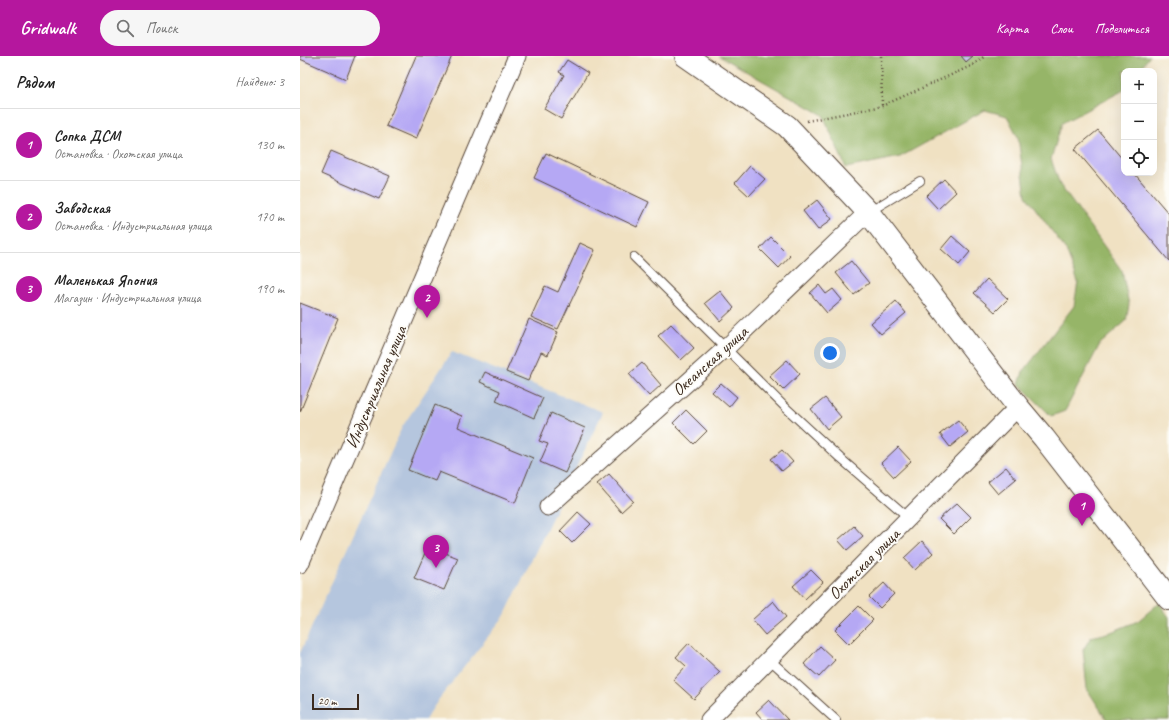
<!DOCTYPE html>
<html lang="ru">
<meta charset="utf-8">
<style>
body{margin:0;font-family:Caveat,sans-serif;background:#f6f6f6;color:#222}
.controls{position:absolute;right:12px;top:12px;display:grid;overflow:hidden;border-radius:8px;box-shadow:0 4px 16px #0002}
.controls button{width:36px;height:36px;display:grid;place-items:center;padding:0;border:0;border-bottom:1px solid #e0e0e0;background:#fff;color:#222;font:20px sans-serif}
.scale{position:absolute;left:12px;bottom:10px;width:47px;box-sizing:border-box;padding-left:4px;border:2px solid #3b2a1e;border-top:0;font-size:11px;line-height:14px;white-space:nowrap;color:#3b2a1e;-webkit-text-stroke:3px #fdfcf7;paint-order:stroke}
.you{position:absolute;left:530px;top:297px;width:14px;height:14px;margin:-10px;border:3px solid #fff;border-radius:50%;background:#1a73e8;box-shadow:0 0 0 6px #1a73e833}
.badge{display:grid;place-items:center;width:26px;height:26px;border-radius:50%;background:#b5179e;color:#fff;font-size:13px;font-weight:700}
.pin{position:absolute;translate:-50% -33px;filter:drop-shadow(0 1px 2px #0008)}
.pin::after{content:'';position:absolute;top:21px;width:14px;height:12px;background:inherit;clip-path:polygon(0 0,100% 0,50% 100%)}
.list{margin:0;padding:0;list-style:none}
h2{display:flex;justify-content:space-between;align-items:center;height:52px;margin:0;padding:0 16px;font-size:17px}
h2 small{font-size:13px;font-weight:400;color:#767676}
.list li{display:grid;grid-template-columns:26px 1fr auto;gap:12px;align-items:center;box-sizing:border-box;height:72px;padding:0 16px;border-top:1px solid #e0e0e0}
.list b{display:block;font-size:15px;white-space:nowrap}
.list p{margin:0;font-size:13px;white-space:nowrap;color:#767676}
.list em{font-size:13px;font-style:normal;color:#767676}
.icon{flex:none;width:22px;height:22px;fill:none;stroke:currentColor;stroke-width:2;stroke-linecap:round;stroke-linejoin:round}
.map{position:relative;flex:none;width:869px;height:664px;overflow:hidden}
header{display:flex;align-items:center;gap:24px;box-sizing:border-box;height:56px;padding:0 20px;background:#b5179e;color:#fff}
header strong{font-size:19px}
nav{display:flex;gap:22px;margin-inline-start:auto;font-size:14px}
.search{width:280px;height:36px;background:#f6f6f6;display:flex;align-items:center;gap:10px;box-sizing:border-box;padding:0 14px;border-radius:22px;color:#767676;font-size:15px}
main{display:flex}
aside{flex:1;background:#fff}
.map>svg:first-child{display:block}
.industrial{fill:#b5c6de}
.forest{fill:#96b568;stroke:#687043}
.building{fill:#b5a8f4}
.lines{fill:none;stroke-linecap:round;stroke-linejoin:round}
.lane-casing{stroke:#564537;stroke-width:10}
.street-casing{stroke:#564537;stroke-width:19}
.primary-casing{stroke:#564537;stroke-width:24}
.path{stroke:#564537;stroke-width:2.5;stroke-dasharray:1 3;stroke-linecap:butt}
.lane{stroke:#fff;stroke-width:8}
.street{stroke:#fff;stroke-width:17}
.primary{stroke:#fff;stroke-width:22}
.labels{text-anchor:middle;dominant-baseline:central;stroke-width:4;stroke-linejoin:round;paint-order:stroke}
.street-label{font-size:17px;fill:#3b2a1e;stroke:#fdfcf7}
</style>
<header>
<strong>Gridwalk</strong>
<div class="search"><svg class="icon" aria-label="search" viewBox="0 0 24 24"><circle cx="10" cy="10" r="6"/><path d="M15 15l6 6"/></svg>Поиск</div>
<nav><a>Карта</a><a>Слои</a><a>Поделиться</a></nav>
</header>
<main>
<aside>
<h2>Рядом<small>Найдено: 3</small></h2>
<ul class="list">
<li><span class="badge">1</span><div><b>Сопка ДСМ</b><p>Остановка · Охотская улица</p></div><em>130 m</em></li>
<li><span class="badge">2</span><div><b>Заводская</b><p>Остановка · Индустриальная улица</p></div><em>170 m</em></li>
<li><span class="badge">3</span><div><b>Маленькая Япония</b><p>Магазин · Индустриальная улица</p></div><em>190 m</em></li>
</ul>
</aside>
<div class="map">
<svg width="869" height="664" viewBox="0 0 869 664">
<rect width="100%" height="100%" fill="#fdfcf7"/>
<filter id="ink" filterUnits="userSpaceOnUse"><feTurbulence type="fractalNoise" baseFrequency=".025" numOctaves="2"/><feDisplacementMap in="SourceGraphic" scale="8" xChannelSelector="R" yChannelSelector="G"/><feConvolveMatrix kernelMatrix="1 2 1 2 8 2 1 2 1" color-interpolation-filters="sRGB"/></filter>
<filter id="wash" filterUnits="userSpaceOnUse"><feTurbulence type="fractalNoise" baseFrequency=".012" numOctaves="4" result="noise"/><feDisplacementMap in="SourceGraphic" scale="16" xChannelSelector="R" yChannelSelector="G"/><feGaussianBlur stdDeviation="0.9" result="paint"/><feColorMatrix in="noise" values="0 0 0 0 0 0 0 0 0 0 0 0 0 0 0 0 0 1.4 0 .05"/><feComposite in="paint" operator="in"/></filter>
<g filter="url(#wash)">
<rect width="100%" height="100%" fill="#f0e1c2"/>
<!-- industrial -->
<path class="industrial" d="M152,296l151,60 -98,203 -66,84 -14,21h-125v-67l102,-226z"/>
<!-- forest -->
<path class="forest" d="M419,0h431l-12,15h-14v19l-62,33 -11,36 9,26 62,86 7,34 -3,16 -26,23 -35,67 -14,5 -32,-32 4,-12 51,-66 4,-24 -12,-32 -40,-54 -8,-59 -11,-21 -22,-6 -85,47 -54,11 -23,-53z
M859,547l10,14v103h-62l-20,-31 -4,-39 8,-13 20,-5 27,-11z"/>
<g id="blocks">
<!-- building -->
<path class="building" d="M0,0h55l-9,23 -46,-20z
M116,0h36l-36,83 -30,-13z
M661,0h12l-7,6z
M267,4l21,13 -27,46 -17,-10 20,-34 -5,-3z
M798,74l26,31v12h10l35,41v47l-94,-112z
M31,95l59,25 -11,23 -58,-25z
M246,97l103,49 -12,25 -103,-49z
M450,110l15,13 -16,17 -14,-13z
M644,123l12,13 -18,17 -12,-13z
M517,144l15,19 -14,11 -15,-19z
M652,180l18,16 -11,13 -18,-16z
M471,181l19,19 -11,12 -19,-19z
M280,187l15,7 -37,79 -27,-12 14,-31 13,6z
M551,205l18,22 -15,12 -18,-22z
M687,223l21,20 -13,13 -21,-19z
M519,229l7,9 7,-5 9,11 -15,13 -17,-20z
M420,235l14,17 -14,13 -15,-18z
M596,245l10,12 -25,21 -10,-11z
M0,247l38,15 -38,94z
M229,263l29,13 -10,23 -7,-3 -13,29 -22,-9z
M371,268l23,24 -13,12 -23,-24z
M487,304l13,14 -17,16 -14,-14z
M342,307l19,22 -12,11 -20,-22z
M185,316l58,26 -9,20 -38,-17 4,-10 -20,-9z
M421,327l16,14 -8,10 -17,-15z
M525,342l16,19 -14,12 -16,-20z
M135,349l27,11 -4,11 75,31 -18,45 -76,-31 -4,9 -27,-11z
M386,354l21,21 -13,13 -21,-21z
M251,357l34,15 -20,45 -25,-11 8,-18 -9,-3z
M658,364l10,12 -18,15 -10,-13z
M598,391l13,14 -17,16 -13,-14z
M482,394l11,12 -11,9 -11,-12z
M706,411l10,12 -18,15 -10,-12z
M309,418l24,27 -12,11 -24,-28z
M657,447l14,14 -17,17 -15,-15z
M278,456l13,12 -19,19 -12,-12z
M554,470l9,10 -16,14 -9,-10z
M622,485l11,12 -18,17 -11,-12z
M128,490l30,12 -14,32 -30,-12z
M511,514l12,12 -18,17 -12,-13z
M584,527l10,11 -14,14 -11,-11z
M473,545l13,16 -21,18 -13,-15z
M559,550l14,14 -24,24 -14,-14z
M389,587l31,29 -26,27 -21,-19 13,-14 -10,-9z
M520,590l15,14 -16,17 -15,-13z
M469,644l19,20h-25l-7,-8z"/>
</g>
</g>
<g filter="url(#ink)">
<use href="#blocks" fill-opacity="0" stroke="#564537" stroke-width="1"/>
<g class="lines">
<!-- lane casing -->
<g class="lane-casing">
<path id="lane" d="M569,156l51,-31
M334,201l151,150 55,51 69,60
M469,603l67,61"/>
</g>
<!-- street casing -->
<g class="street-casing">
<path id="street" d="M248,451l178,-159 142,-136
M0,508l217,-508
M409,664l309,-313"/>
</g>
<!-- primary casing -->
<g class="primary-casing">
<path id="primary" d="M386,0l101,70 81,86 150,195 26,31 125,161"/>
</g>
<!-- path -->
<path class="path" d="M581,0l1,50
M507,65l75,-15 89,-40 14,-10"/>
<!-- lane -->
<use href="#lane" class="lane"/>
<!-- street -->
<use href="#street" class="street"/>
<!-- primary -->
<use href="#primary" class="primary"/>
</g>
</g>
<g class="labels">
<!-- street labels -->
<g class="street-label">
<text transform="translate(410 305) rotate(-42)">Океанская улица</text>
<text transform="translate(76 331) rotate(-67)">Индустриальная улица</text>
<text transform="translate(564 508) rotate(-45)">Охотская улица</text>
</g>
</g>
</svg>
<div class="controls">
<button>+</button>
<button>−</button>
<button><svg class="icon" aria-label="locate" viewBox="0 0 24 24"><circle cx="12" cy="12" r="6"/><path d="M12 2v4M12 18v4M2 12h4M18 12h4"/></svg></button>
</div>
<div class="scale">20 m</div>
<div class="you"></div>
<div class="pin badge" style="left:782px;top:470px">1</div>
<div class="pin badge" style="left:127px;top:262px">2</div>
<div class="pin badge" style="left:136px;top:512px">3</div>
</div>
</main>
